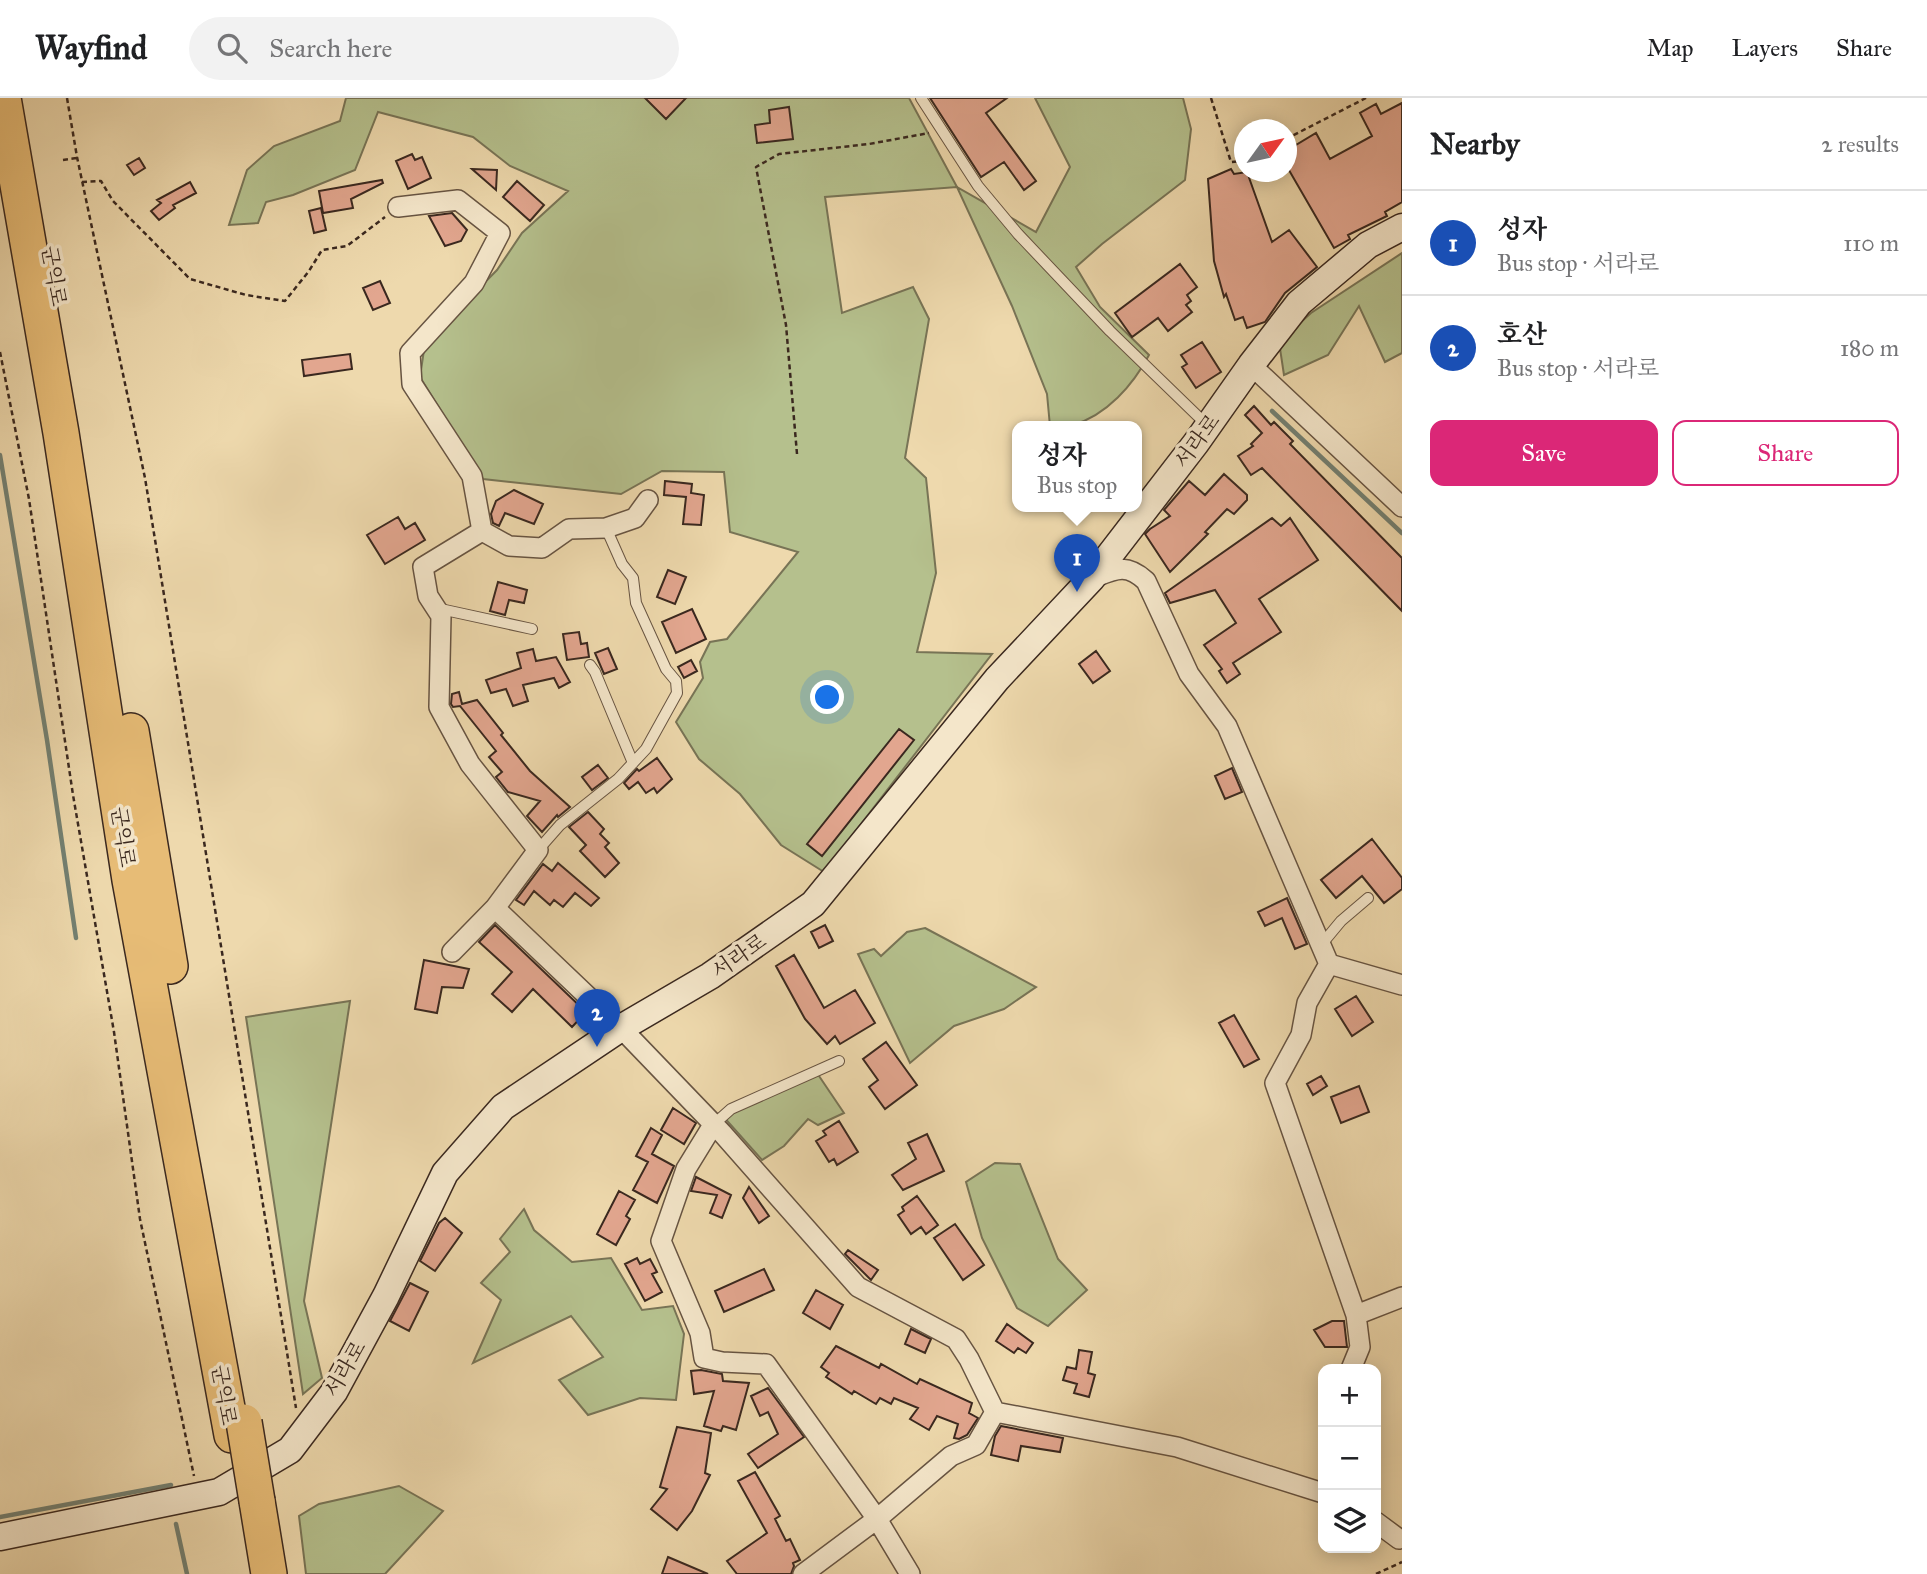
<!DOCTYPE html>
<meta charset="utf-8">
<style>
body{margin:0;font-family:"IM FELL Great Primer","Noto Serif KR",serif;background:#f2f2f2;color:#202124}
.controls{position:absolute;right:21px;bottom:21px;display:grid;overflow:hidden;border-radius:14px;box-shadow:0 4px 18px #0003}
.controls button{width:63px;height:63px;display:grid;place-items:center;padding:0;border:0;border-bottom:2px solid #e0e0e0;background:#fff;color:#202124;font:35px sans-serif}
.compass{position:absolute;left:1234px;top:21px;width:63px;height:63px;border-radius:50%;background:#fff;box-shadow:0 4px 18px #0003;rotate:57deg}
.you{position:absolute;left:828px;top:600px;width:24px;height:24px;margin:-18px;border:5px solid #fff;border-radius:50%;background:#1a73e8;box-shadow:0 0 0 10px #1a73e833}
.badge{display:grid;place-items:center;width:46px;height:46px;border-radius:50%;background:#db2777;color:#fff;font-size:23px;font-weight:700}
.pin{position:absolute;translate:-50% -58px;filter:drop-shadow(0 2px 4px #0008)}
.pin::after{content:'';position:absolute;top:37px;width:24px;height:21px;background:inherit;clip-path:polygon(0 0,100% 0,50% 100%)}
.popup{position:absolute;left:1012px;top:323px;width:130px;height:91px;box-sizing:border-box;display:grid;place-content:center;border-radius:14px;background:#fff;filter:drop-shadow(0 2px 5px #0005);font-size:23px;white-space:nowrap;color:#757577}
.popup b{font-size:26px;color:#202124}
.popup::after{content:'';position:absolute;left:50%;top:100%;margin-left:-14px;border:14px solid transparent;border-top-color:#fff}
.list{margin:0;padding:0;list-style:none}
h2{display:flex;justify-content:space-between;align-items:center;height:91px;margin:0;padding:0 28px;font-size:30px}
h2 small{font-size:23px;font-weight:400;color:#757577}
.list li{display:grid;grid-template-columns:46px 1fr auto;gap:21px;align-items:center;box-sizing:border-box;height:105px;padding:0 28px;border-top:2px solid #e0e0e0}
.list b{display:block;font-size:26px;white-space:nowrap}
.list p{margin:0;font-size:23px;white-space:nowrap;color:#757577}
.list em{font-size:23px;font-style:normal;color:#757577}
.actions{display:flex;gap:14px;padding:21px 28px}
.actions a{flex:1;padding:16px 0;border:2px solid #db2777;border-radius:14px;text-align:center;font-size:24px;color:#db2777}
.actions .main{background:#db2777;color:#fff}
.icon{flex:none;width:38px;height:38px;fill:none;stroke:currentColor;stroke-width:2;stroke-linecap:round;stroke-linejoin:round}
.map{position:relative;flex:none;width:1402px;height:1476px;overflow:hidden}
header{display:flex;align-items:center;gap:42px;box-sizing:border-box;height:98px;padding:0 35px;background:#fff;border-bottom:2px solid #e0e0e0}
header strong{font-size:33px}
nav{display:flex;gap:38px;margin-inline-start:auto;font-size:24px}
.search{width:490px;height:63px;background:#f2f2f2;display:flex;align-items:center;gap:18px;box-sizing:border-box;padding:0 24px;border-radius:38px;color:#757577;font-size:26px}
main{display:flex}
aside{flex:1;background:#fff}
.map>svg:first-child{display:block}
.green{fill:#b5c08d;stroke:#787456;stroke-width:2}
.lines{fill:none;stroke-linecap:round;stroke-linejoin:round}
.stream{stroke:#738072;stroke-width:4.5}
.building{fill:#e2a68f;stroke:#3a281f;stroke-width:2}
.lane-casing{stroke:#675442;stroke-width:12}
.street-casing{stroke:#675442;stroke-width:22}
.secondary-casing{stroke:#3a281f;stroke-width:29}
.highway-casing{stroke:#3a281f;stroke-width:38}
.path{stroke:#3a281f;stroke-width:2.5;stroke-dasharray:5 3.5;stroke-linecap:butt}
.lane{stroke:#f4e6ca;stroke-width:10}
.street{stroke:#f4e6ca;stroke-width:19}
.secondary{stroke:#f4e6ca;stroke-width:26}
.highway{stroke:#e7bc76;stroke-width:35}
.highway-bridge-casing{stroke:#3a281f;stroke-width:38;stroke-linecap:butt}
.highway-bridge{stroke:#e7bc76;stroke-width:35}
.labels{text-anchor:middle;dominant-baseline:central;stroke-width:7;stroke-linejoin:round;paint-order:stroke}
.street-label{font-size:21px;fill:#3a281f;stroke:#f4e6ca}
</style>
<header>
<strong>Wayfind</strong>
<div class="search"><svg class="icon" aria-label="search" viewBox="0 0 24 24"><circle cx="10" cy="10" r="6"/><path d="M15 15l6 6"/></svg>Search here</div>
<nav><a>Map</a><a>Layers</a><a>Share</a></nav>
</header>
<main>
<div class="map">
<svg width="1402" height="1476" viewBox="0 0 1402 1476">
<rect width="100%" height="100%" fill="#eed9ad"/>
<filter id="stains"><feTurbulence type="fractalNoise" baseFrequency=".00286" numOctaves="4"/><feColorMatrix values="0 0 0 0 .2 0 0 0 0 .09 0 0 0 0 .02 0 0 0 .5 -.17"/></filter>
<radialGradient id="worn" r=".72"><stop offset=".6" stop-color="#630" stop-opacity="0"/><stop offset="1" stop-color="#630" stop-opacity=".3"/></radialGradient>
<!-- green -->
<path class="green" d="M346,0h563l48,89 79,45 34,-65 -35,-69h148l8,31 -6,51 -83,64 -26,23 24,40 49,48c-16,30 -42,60 -76,70 -7,2 -16,1 -23,1l-3,-32 -35,-88 -55,-119 -132,10 17,116 71,-26 16,32 -24,139 21,20 10,95 -19,79 75,2 -168,218 -43,-27 -41,-51 -41,-35 -23,-37 27,-44 -3,-16 10,-20 17,-3 71,-87 -68,-20 -6,-60 -62,-1 -41,23 -138,-15 -63,-102 5,-34 72,-73 25,-37 46,-42 -58,-25 -37,-29 -95,-25 -23,58 -62,25 -27,7 -8,21 -29,2 18,-55 27,-24 66,-25z
M1402,155v100l-17,9 -26,-56 -31,49 -44,20 -5,-33 32,-29z
M925,830l111,59 -32,22 -50,17 -44,37 -52,-109 16,-5 7,7 26,-24z
M350,903l-46,300 18,77 -19,16 -57,-377z
M817,975l27,40 -26,12 -10,-6 -24,27 -22,14 -41,-46z
M995,1065l25,1 38,95 29,31 -39,36 -31,-18 -35,-70 -16,-56z
M524,1111l10,21 38,32 39,-4 31,52 31,-4 11,28 -8,66 -36,-2 -52,17 -29,-35 44,-23 -32,-41 -98,47 28,-63 -20,-17 29,-31 -10,-13z
M399,1388l44,25 -58,63h-79l-7,-58 20,-12z"/>
<g class="lines">
<!-- stream -->
<path class="stream" d="M1272,313l130,122
M0,357l47,285 29,198
M0,1419l171,-32
M176,1426l11,50"/>
</g>
<!-- building -->
<path class="building" d="M645,0h41l-20,21z
M930,0h77l-21,15 50,68 -12,9 -20,-28 -23,15z
M1402,5v99l-17,10 2,4 -39,19 2,4 -16,9 -48,-83v-14l30,-18 14,26 42,-23 -12,-23 16,-9 5,10z
M789,9l4,32 -36,4 -2,-18 15,-2 -1,-13z
M412,56l3,6 7,-3 9,21 -23,11 -12,-28z
M139,60l6,10 -11,7 -7,-10z
M472,71l25,1 -1,20z
M1231,71l3,5 13,-2 25,70 17,-12 28,37 -32,26 -20,29 -18,6 -4,-11 -8,3 -9,-26 -2,3 -10,-36 -6,-82z
M382,82l1,3 -32,16 2,9 -30,5 -4,-22z
M517,83l27,24 -14,16 -27,-24z
M190,84l6,11 -23,12 2,3 -16,12 -8,-9 10,-8 -4,-3z
M321,110l5,22 -12,3 -5,-22z
M452,115l15,17 -6,11 -16,5 -16,-30z
M1180,166l17,23 -10,8 4,6 -5,4 6,7 -24,19 -10,-13 -26,19 -17,-24z
M380,183l10,22 -17,7 -10,-22z
M1202,244l19,30 -25,16 -14,-21 5,-3 -6,-9z
M350,256l2,15 -48,7 -2,-16z
M1254,308l17,19 3,-3 19,19 -3,3 112,114v53l-140,-143 -11,7 -13,-19 15,-10 -2,-2 11,-11 -17,-18z
M1224,376l23,21v5l-13,14 -7,-5 -22,23 3,2 -38,38 -25,-38 5,-5 20,-13 -6,-6 25,-29 16,14z
M665,383l27,3 -1,9 13,2 -3,30 -18,-1 3,-27 -22,-2z
M514,392l29,14 -9,20 -29,-11 -6,13 -6,-3 -2,-9 5,-13z
M398,419l7,12 10,-6 10,17 -40,24 -18,-29z
M1272,420l9,8 9,-8 28,42 -59,39 22,33 -48,31 7,11 -13,9 -8,-12 3,-2 -18,-24 32,-22 -21,-33 -45,13 -5,-10z
M668,472l18,7 -11,27 -18,-7z
M498,484l29,8 -3,13 -15,-3 -4,15 -15,-4z
M692,511l14,30 -30,14 -14,-31z
M579,534l2,12 6,-1 2,14 -22,3 -4,-26z
M608,550l9,21 -13,5 -9,-21z
M533,551l3,12 20,-4 14,25 -11,6 -5,-10 -31,7 5,16 -15,5 -7,-17 -15,4 -5,-13 35,-12 -4,-15z
M1096,553l14,20 -17,12 -14,-19z
M691,562l6,11 -13,7 -6,-11z
M459,594l3,12 15,-4 26,33 -2,2 29,36 40,36 -12,10 -1,-2 -15,17 -15,-16 13,-15 -32,-9 -12,-15 6,-5 -13,-15 7,-6 -36,-45 -7,1 -2,-3 1,-10z
M899,631l15,11 -92,116 -15,-12z
M657,660l15,21 -15,14 -3,-5 -8,5 -8,-11 -9,7 -5,-6 13,-14 2,2z
M598,667l10,13 -16,12 -10,-13z
M1232,670l10,24 -17,7 -10,-23z
M588,714l16,17 -4,5 9,9 -4,4 14,16 -14,14 -25,-26 6,-6 -17,-18z
M1372,741l30,39v11l-18,14 -22,-27 -26,22 -15,-18z
M558,765l41,35 -8,8 -16,-13 -12,14 -9,-7 -4,5 -16,-14 -10,14 -8,-5 27,-36 9,7z
M1287,800l20,46 -12,5 -13,-31 -17,8 -7,-14z
M495,827l91,87 -14,15 -39,-38 -21,23 -20,-18 20,-22 -33,-30z
M825,827l8,16 -14,7 -8,-16z
M794,857l30,53 31,-18 20,33 -35,21 -5,-8 -8,8 -22,-25 -29,-53z
M424,862l45,9 -6,19 -21,-1 -5,26 -22,-4z
M1356,898l17,26 -21,14 -17,-27z
M1234,917l25,44 -15,8 -25,-44z
M886,944l31,43 -32,24 -16,-22 9,-7 -15,-21z
M1321,978l6,10 -14,9 -6,-11z
M1359,988l10,26 -28,11 -10,-26z
M673,1010l23,15 -12,21 -23,-14z
M839,1023l19,31 -21,13 -3,-6 -5,3 -13,-21 10,-6 -3,-4z
M651,1030l11,7 -10,19 22,12 -17,37 -24,-13 15,-28 -12,-6z
M927,1036l17,37 -41,19 -11,-15 24,-16 -8,-16z
M696,1079l35,18 -9,23 -12,-5 7,-18 -26,-4z
M749,1089l20,29 -10,7 -16,-25z
M619,1093l16,9 -9,16 4,3 -14,26 -19,-11z
M917,1098l21,29 -12,9 -5,-7 -10,7 -13,-19 6,-4 -2,-4z
M445,1120l17,15 -27,38 -15,-10 19,-38z
M955,1126l29,41 -21,15 -29,-42z
M848,1152l30,20 -7,10 -26,-26z
M637,1160l3,6 10,-5 7,13 -5,2 10,18 -17,9 -20,-37z
M764,1171l10,21 -50,22 -9,-21z
M410,1185l18,9 -19,39 -19,-10z
M816,1192l27,15 -13,24 -27,-16z
M1332,1223h12l3,26h-22l-11,-17z
M1007,1226l26,19 -7,10 -8,-5 -4,5 -18,-12z
M911,1231l20,10 -6,14 -20,-9z
M836,1248l43,22 2,-4 36,20 3,-5 52,24 -3,10 9,5 -11,17 -8,4 -5,-1 4,-14 -21,-8 -8,14 -19,-11 8,-11 -24,-10 -3,6 -11,-6 -4,6 -22,-13 -2,3 -26,-17 3,-4 -8,-6z
M1079,1252l13,2 -4,21 7,2 -6,22 -15,-4 3,-9 -14,-4 4,-13 9,2z
M701,1272l21,4 1,7 26,2 -13,47 -13,-4 -2,5 -17,-5 10,-35 -20,3 -3,-23z
M768,1290l36,49 -46,31 -10,-14 30,-20 -10,-22 -8,4 -9,-20z
M1001,1328l62,12 -3,14 -39,-6 -3,15 -27,-6 4,-19z
M677,1329l34,6 -6,40 5,2 -18,36 -15,19 -26,-21 16,-20 -7,-2z
M755,1374l25,44 -5,3 11,22 4,-2 10,21 -7,3 1,3 -3,8h-54l-10,-13 40,-28 -29,-52z
M668,1459l40,17h-46z"/>
<g class="lines">
<!-- lane casing -->
<g class="lane-casing">
<path id="lane" d="M921,0l57,88 40,48 92,97 98,95
M436,510l96,21
M590,567l5,7 38,91
M538,752l22,-25 58,-46 28,-30 31,-56 -1,-12 -10,-12 -30,-66 -3,-25 -11,-14 -16,-36
M1321,847l20,-24 27,-23
M713,1027l18,-16 108,-48"/>
</g>
<!-- street casing -->
<g class="street-casing">
<path id="street" d="M398,109l60,-7 42,33 -26,50 -64,70 2,31 60,92 10,55 -59,36 5,29 13,20 -2,91 31,57 68,86 -43,58 -43,44
M1251,267l151,142
M482,433l27,15 33,2 27,-19 37,-1 29,-10 13,-18
M1093,480c23,-9 33,-15 53,3l43,93 38,52 102,238 73,21
M495,810l126,120 101,105 136,154 98,52 13,20 26,53 182,35 146,46
M1329,866l-22,39 -6,32 -26,48 81,232
M713,1027l-27,44 -25,72 39,92 4,25 18,4 44,2 111,155 33,55
M1351,1271l9,-22 -4,-32 46,-18
M1376,1424l23,17
M803,1476l74,-55 74,-63 25,-11 19,-33"/>
</g>
<!-- secondary casing -->
<g class="secondary-casing">
<path id="secondary" d="M0,1439l219,-45 71,-42 44,-58 52,-96 59,-123 58,-66 118,-79 89,-52 103,-72 184,-225 95,-101 104,-135 55,-78 48,-62 69,-58 34,-18"/>
</g>
<!-- highway casing -->
<g class="highway-casing">
<path id="highway" d="M3,0l58,335 69,447 102,555
M131,633l39,235
M257,1403l12,73"/>
</g>
<!-- path -->
<path class="path" d="M67,0l10,59 68,321 151,930
M1211,0l20,64 13,-1
M1286,41l80,-41
M63,62l14,-2
M82,84l19,-1 12,20 77,78 56,16 39,6 24,-30 13,-21 25,-4 38,-29
M0,254l29,147 44,296 41,237 26,187 54,257
M797,356l-11,-129 -30,-158 23,-13 90,-10 60,-11
M1376,1476l26,-12"/>
<!-- lane -->
<use href="#lane" class="lane"/>
<!-- street -->
<use href="#street" class="street"/>
<!-- secondary -->
<use href="#secondary" class="secondary"/>
<!-- highway -->
<use href="#highway" class="highway"/>
<!-- highway-bridge casing -->
<g class="highway-bridge-casing">
<path id="highway-bridge" d="M244,1324l13,79"/>
</g>
<!-- highway-bridge -->
<use href="#highway-bridge" class="highway-bridge"/>
</g>
<g class="labels">
<!-- street labels -->
<g class="street-label">
<text transform="translate(54 178) rotate(80)">군익로</text>
<text transform="translate(1197 343) rotate(-54)">서라로</text>
<text transform="translate(123 739) rotate(81)">군익로</text>
<text transform="translate(739 858) rotate(-35)">서라로</text>
<text transform="translate(345 1271) rotate(-60)">서라로</text>
<text transform="translate(224 1297) rotate(80)">군익로</text>
</g>
</g>
<rect width="100%" height="100%" filter="url(#stains)"/>
<rect width="100%" height="100%" fill="url(#worn)"/>
</svg>
<div class="controls">
<button>+</button>
<button>−</button>
<button><svg class="icon" aria-label="layers" viewBox="0 0 24 24"><path d="M12 4l9 5-9 5-9-5zM3 14l9 5 9-5"/></svg></button>
</div>
<svg class="compass" viewBox="-18 -18 36 36"><path d="M0-13l5 13h-10z" fill="#e53935"/><path d="M0 13l5-13h-10z" fill="#757577"/></svg>
<div class="you"></div>
<div class="pin badge" style="left:1077px;top:494px;background:#1a4fb4">1</div>
<div class="popup"><b>성자</b>Bus stop</div>
<div class="pin badge" style="left:597px;top:949px;background:#1a4fb4">2</div>
</div>
<aside>
<h2>Nearby<small>2 results</small></h2>
<ul class="list">
<li><span class="badge" style="background:#1a4fb4">1</span><div><b>성자</b><p>Bus stop · 서라로</p></div><em>110 m</em></li>
<li><span class="badge" style="background:#1a4fb4">2</span><div><b>호산</b><p>Bus stop · 서라로</p></div><em>180 m</em></li>
</ul>
<div class="actions"><a class="main">Save</a><a>Share</a></div>
</aside>
</main>
